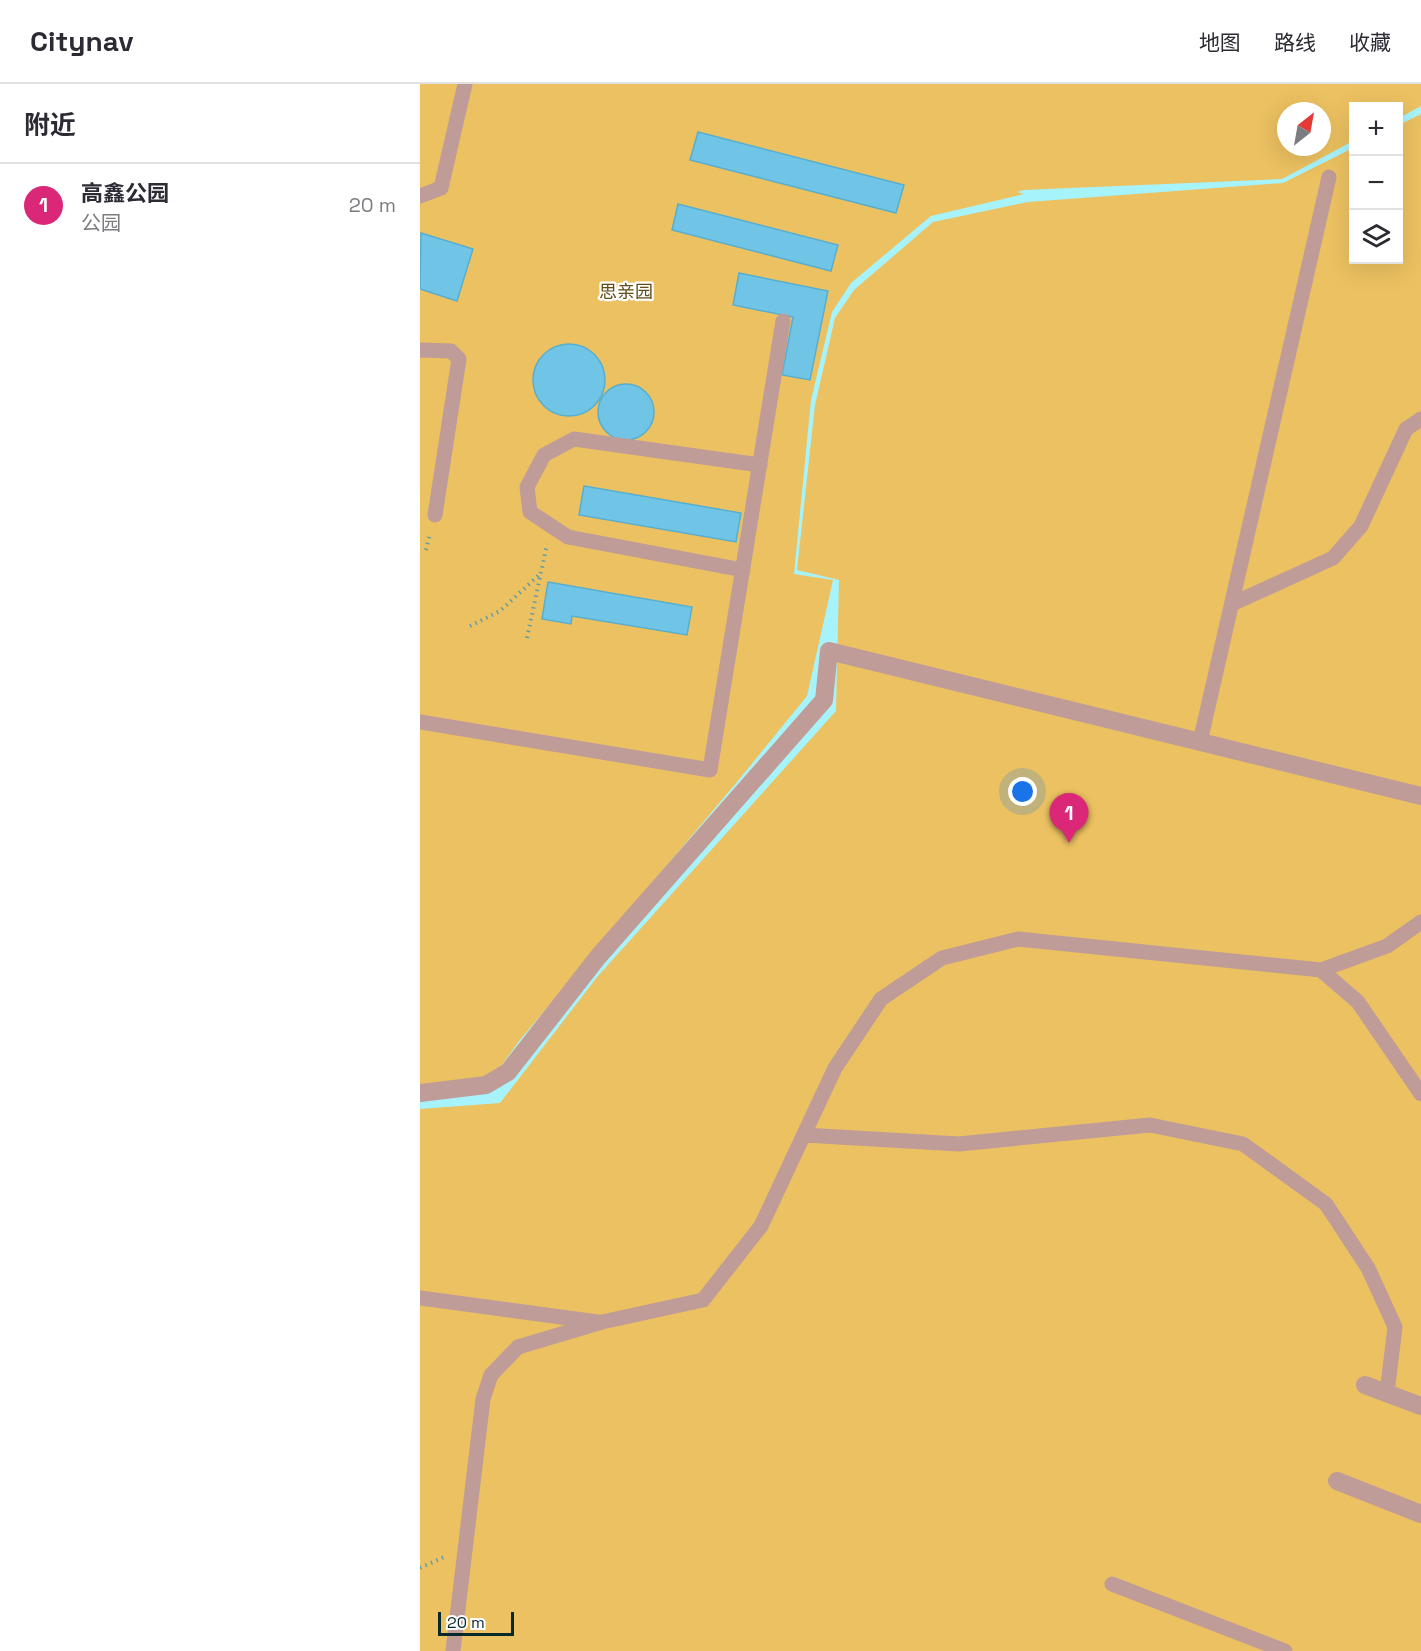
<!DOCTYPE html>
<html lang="zh">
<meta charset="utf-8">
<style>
body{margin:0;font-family:"Space Grotesk","Noto Sans SC",sans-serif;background:#f2f2f3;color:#2b2b33}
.controls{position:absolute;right:18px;top:18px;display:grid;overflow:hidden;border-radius:0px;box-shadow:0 6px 24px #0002}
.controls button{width:54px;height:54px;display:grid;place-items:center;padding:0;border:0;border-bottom:2px solid #e1e1e2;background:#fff;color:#2b2b33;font:30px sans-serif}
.compass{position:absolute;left:857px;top:18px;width:54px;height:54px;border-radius:50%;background:#fff;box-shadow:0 6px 24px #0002;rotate:31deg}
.scale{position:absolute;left:18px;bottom:15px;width:76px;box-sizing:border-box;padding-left:6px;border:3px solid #08292c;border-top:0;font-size:16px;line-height:21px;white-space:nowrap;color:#08292c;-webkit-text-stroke:4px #fff;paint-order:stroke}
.you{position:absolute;left:603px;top:708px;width:21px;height:21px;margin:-15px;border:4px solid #fff;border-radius:50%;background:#1a73e8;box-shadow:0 0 0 9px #1a73e833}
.badge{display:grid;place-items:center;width:39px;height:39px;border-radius:50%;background:#db2777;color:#fff;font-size:20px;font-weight:700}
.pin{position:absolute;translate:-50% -50px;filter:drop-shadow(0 2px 3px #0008)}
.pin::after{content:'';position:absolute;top:32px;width:21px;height:18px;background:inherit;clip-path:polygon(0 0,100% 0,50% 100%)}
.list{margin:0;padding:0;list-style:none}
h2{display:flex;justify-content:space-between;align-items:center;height:78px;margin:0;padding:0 24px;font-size:26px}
h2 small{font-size:20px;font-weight:400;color:#7c7c81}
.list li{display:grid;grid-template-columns:39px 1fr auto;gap:18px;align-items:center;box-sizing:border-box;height:84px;padding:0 24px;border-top:2px solid #e1e1e2}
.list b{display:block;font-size:22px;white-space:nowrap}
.list p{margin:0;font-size:20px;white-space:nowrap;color:#7c7c81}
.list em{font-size:20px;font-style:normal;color:#7c7c81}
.icon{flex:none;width:33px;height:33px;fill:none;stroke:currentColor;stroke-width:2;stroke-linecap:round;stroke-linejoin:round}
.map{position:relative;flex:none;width:1001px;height:1567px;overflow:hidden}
header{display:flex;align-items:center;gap:36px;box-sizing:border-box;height:84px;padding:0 30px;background:#fff;border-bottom:2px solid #e1e1e2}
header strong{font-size:28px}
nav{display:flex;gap:33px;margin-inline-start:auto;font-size:21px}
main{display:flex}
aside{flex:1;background:#fff}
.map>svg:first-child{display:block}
.green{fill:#ecc161;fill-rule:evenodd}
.building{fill:#70c5e6;stroke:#58aece;stroke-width:1.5}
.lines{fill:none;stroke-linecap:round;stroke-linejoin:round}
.path{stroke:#649ea4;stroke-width:4;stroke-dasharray:1.5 4.5;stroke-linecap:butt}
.service{stroke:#bf9c98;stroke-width:15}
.minor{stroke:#bf9c98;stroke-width:18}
.labels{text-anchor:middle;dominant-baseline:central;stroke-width:4.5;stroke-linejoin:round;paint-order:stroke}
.park-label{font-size:18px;fill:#624c18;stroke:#fff}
</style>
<header>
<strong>Citynav</strong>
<nav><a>地图</a><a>路线</a><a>收藏</a></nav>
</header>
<main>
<aside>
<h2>附近<small></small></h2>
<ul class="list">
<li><span class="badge">1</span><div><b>高鑫公园</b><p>公园</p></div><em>20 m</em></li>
</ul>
</aside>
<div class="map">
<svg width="1001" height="1567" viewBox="0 0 1001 1567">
<rect width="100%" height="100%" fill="#a7f3fc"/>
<!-- green -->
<path class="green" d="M0,0h1001v22l-22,12 -1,-12h-44l-1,35 -71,38 -258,11 -7,2 7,2 -93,22 -80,67 -19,29 -21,88 -17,174 39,6 -26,116 -70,86 -218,259 -20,28 -27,13 -52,4zM866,27h36v36h-36z
M1001,30v1537h-1001v-542l80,-6 98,-127 238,-265 3,-131 -42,-10 18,-165 20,-87 19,-28 79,-68 95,-20 255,-19 70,-35 1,112h44l1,-135z"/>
<!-- building -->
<path class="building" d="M278,48l206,53 -8,28 -206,-53z
M258,120l160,41 -7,26 -159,-41z
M1,149l52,16 -16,52 -37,-12z
M319,189l89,18 -18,89 -28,-5 11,-58 -60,-12z
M113 296a36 36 0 1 1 72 0a36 36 0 1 1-72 0Z
M178 328a28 28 0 1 1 56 0a28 28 0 1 1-56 0Z
M164,402l157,27 -5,29 -157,-27z
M128,498l144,25 -5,28 -115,-19 -1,8 -29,-5z"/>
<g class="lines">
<!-- path -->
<path class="path" d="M6,466l4,-17
M50,542l30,-15 39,-36
M107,554l20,-94
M0,1484l24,-11"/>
<!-- service -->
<path class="service" d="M0,112l21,-8 24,-104
M0,266l31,1 8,8 -24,156
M323,486l-175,-33 -38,-25 -3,-25 17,-32 30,-16 186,26
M812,520l101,-46 28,-32 45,-97 15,-10
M0,638l290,48 73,-449
M780,658l129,-565
M901,886l37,32 63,92
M384,1051l155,9 191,-19 93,19 83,60 42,64 27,59 -8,66
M0,1214l178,24
M692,1500l173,67
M33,1567l30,-252 8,-24 27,-28 84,-25 101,-22 58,-74 74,-158 46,-69 61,-41 76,-19 303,31 66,-24 34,-24"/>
<!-- minor -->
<path class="minor" d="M0,1009l66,-8 22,-13 90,-115 226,-257 5,-49 592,145
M945,1301l56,21
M917,1397l84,33"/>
</g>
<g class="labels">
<!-- park labels -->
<g class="park-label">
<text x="206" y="207">思亲园</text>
</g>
</g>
</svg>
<div class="controls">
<button>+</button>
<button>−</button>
<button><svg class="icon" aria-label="layers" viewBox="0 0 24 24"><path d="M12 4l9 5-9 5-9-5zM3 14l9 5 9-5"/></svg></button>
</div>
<svg class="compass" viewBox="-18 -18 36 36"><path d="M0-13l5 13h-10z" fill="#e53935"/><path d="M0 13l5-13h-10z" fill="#7c7c81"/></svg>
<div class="scale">20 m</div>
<div class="you"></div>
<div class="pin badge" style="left:649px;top:759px">1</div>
</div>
</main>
